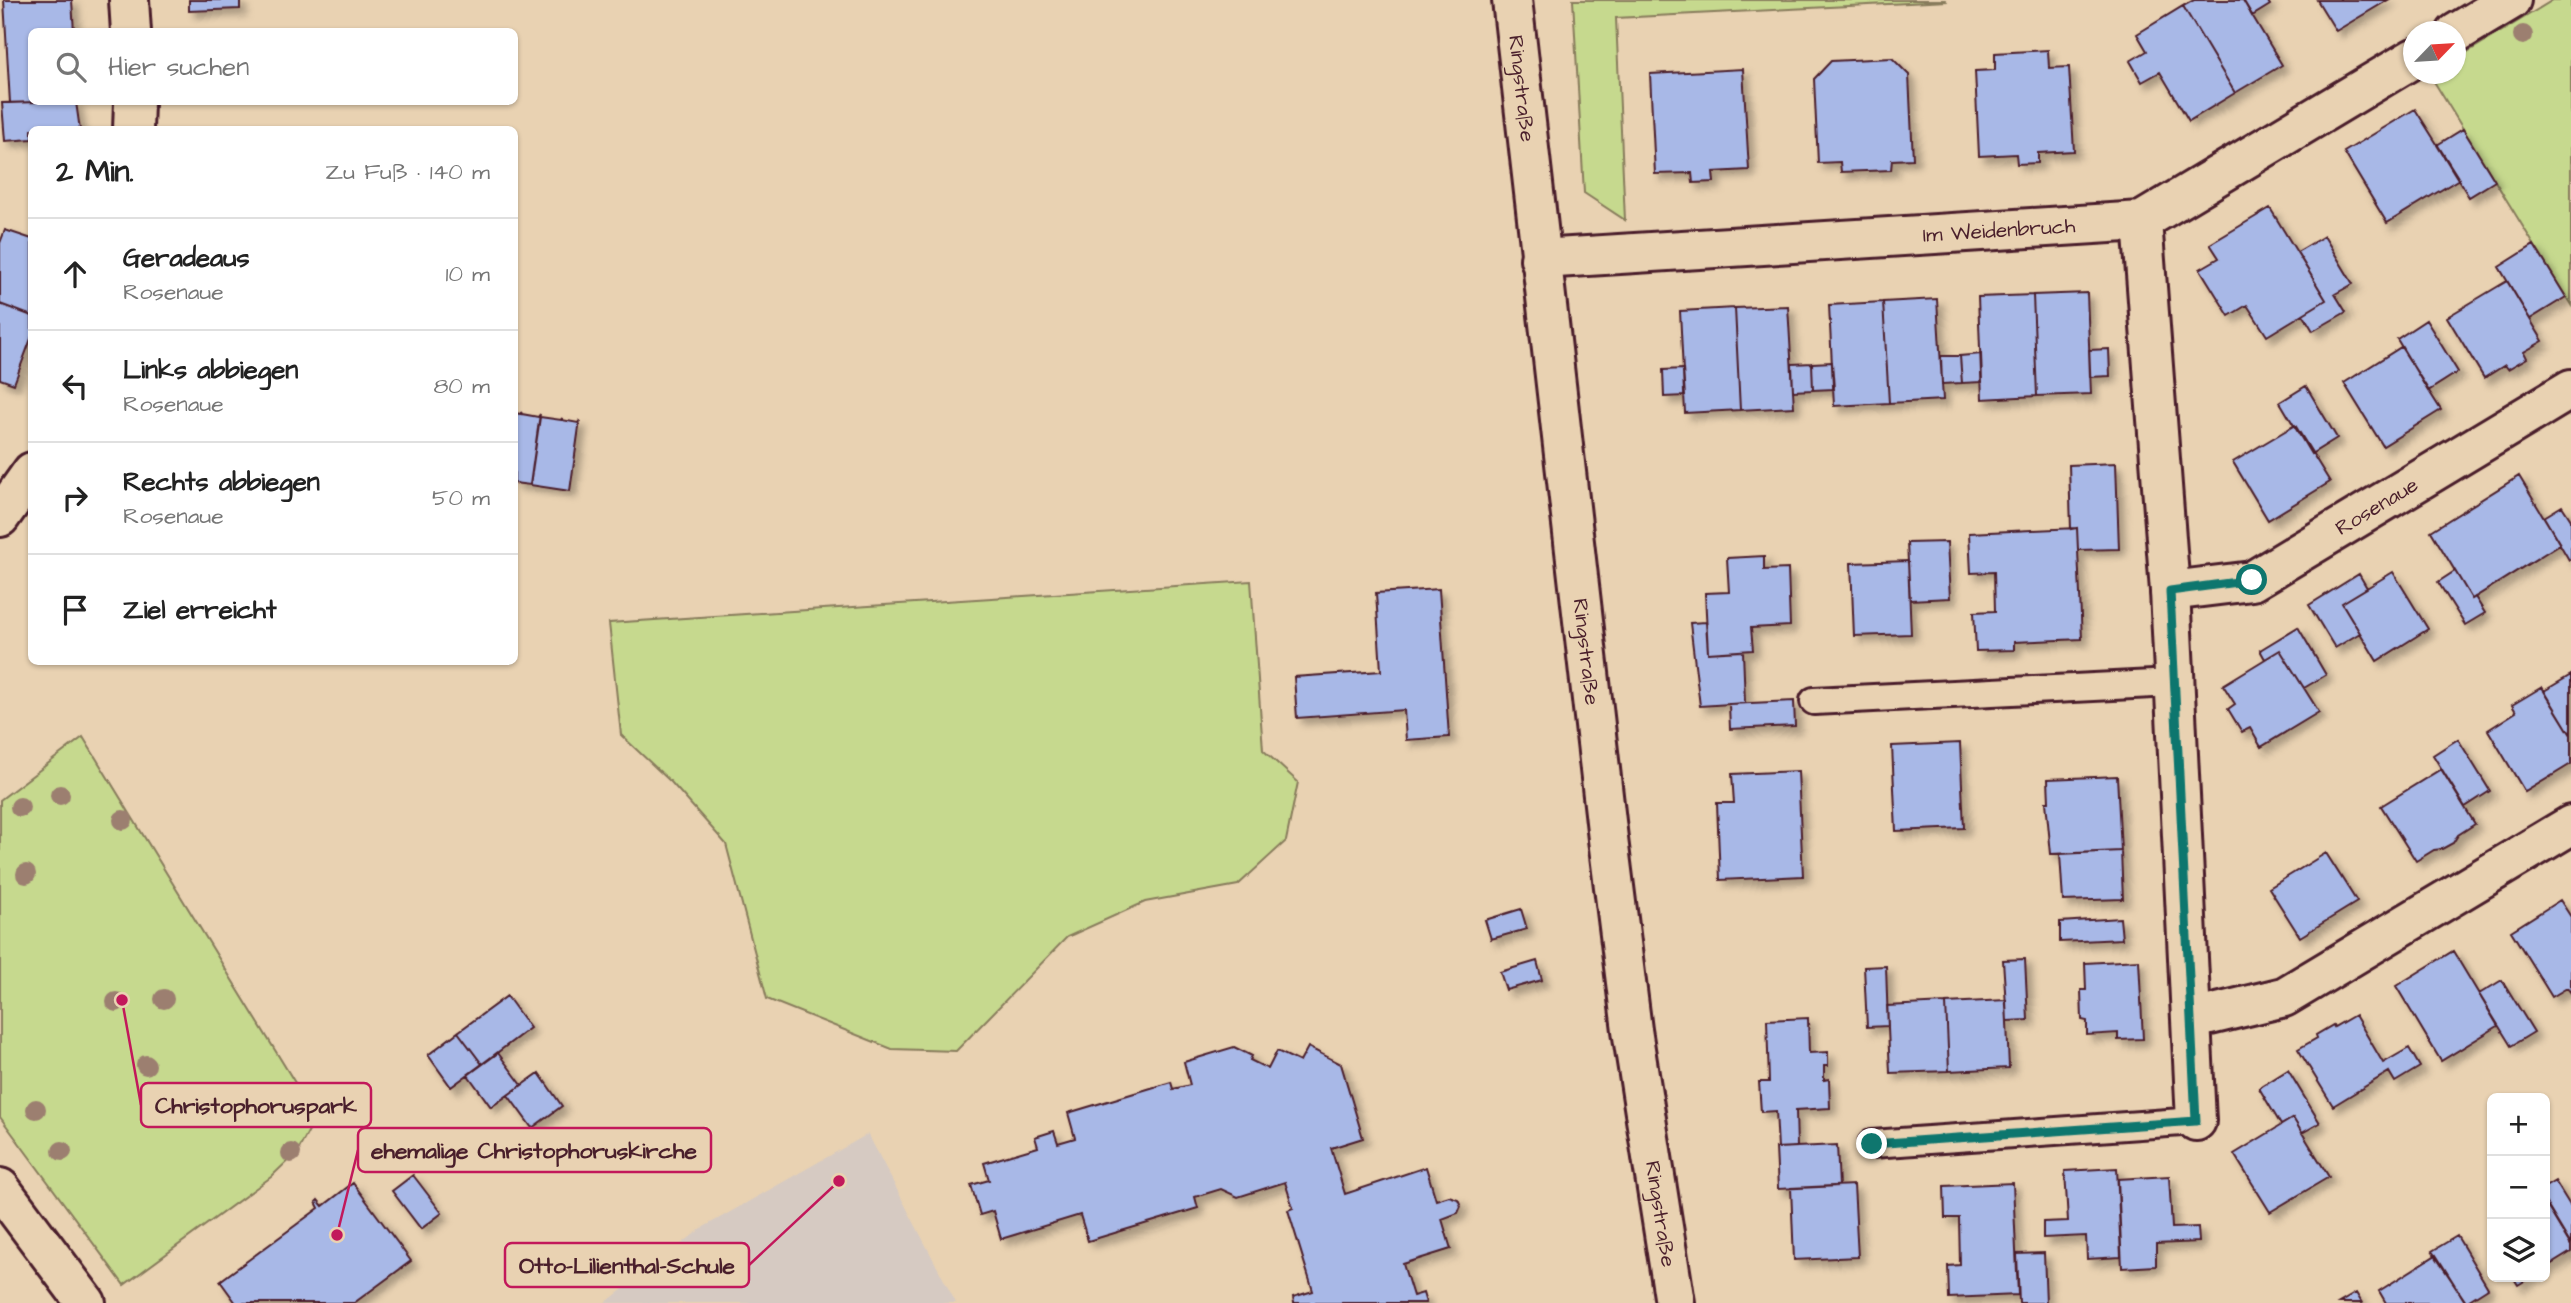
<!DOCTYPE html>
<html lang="de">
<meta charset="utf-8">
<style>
body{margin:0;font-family:"Architects Daughter",sans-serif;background:#f2f2f2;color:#222}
.controls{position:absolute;right:21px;bottom:21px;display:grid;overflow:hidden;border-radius:10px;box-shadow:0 2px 5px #0004}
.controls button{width:63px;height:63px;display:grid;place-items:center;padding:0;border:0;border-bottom:2px solid #e0e0e0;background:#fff;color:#222;font:35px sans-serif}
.compass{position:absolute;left:2403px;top:21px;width:63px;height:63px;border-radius:50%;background:#fff;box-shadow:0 2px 5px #0004;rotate:65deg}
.stop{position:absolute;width:21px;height:21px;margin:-16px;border:5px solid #0f766e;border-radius:50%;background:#fff}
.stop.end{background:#0f766e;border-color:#fff;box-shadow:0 2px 7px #0008}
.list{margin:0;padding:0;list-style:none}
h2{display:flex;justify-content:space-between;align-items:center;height:91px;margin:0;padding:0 28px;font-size:30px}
h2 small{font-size:23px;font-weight:400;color:#767676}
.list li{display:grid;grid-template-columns:46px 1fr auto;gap:21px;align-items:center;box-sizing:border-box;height:112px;padding:0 28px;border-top:2px solid #e0e0e0}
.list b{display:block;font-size:26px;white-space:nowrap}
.list p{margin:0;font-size:23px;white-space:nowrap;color:#767676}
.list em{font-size:23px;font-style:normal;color:#767676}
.icon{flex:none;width:38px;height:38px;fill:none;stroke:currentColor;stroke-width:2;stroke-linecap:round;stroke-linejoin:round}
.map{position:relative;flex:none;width:2571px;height:1303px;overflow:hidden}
.search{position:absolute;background:#fff;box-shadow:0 2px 5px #0004;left:28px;top:28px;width:490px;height:77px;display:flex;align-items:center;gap:18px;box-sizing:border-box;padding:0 24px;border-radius:10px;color:#767676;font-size:26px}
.panel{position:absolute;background:#fff;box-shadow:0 2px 5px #0004;left:28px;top:126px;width:490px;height:539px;border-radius:10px}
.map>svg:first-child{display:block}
.built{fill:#d6cac2}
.green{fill:#c6d98e;stroke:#887c5c;stroke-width:2}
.building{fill:#a8b8e7;stroke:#4a1f2b;stroke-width:2;filter:url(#shadow)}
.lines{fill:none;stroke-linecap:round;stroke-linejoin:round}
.service-casing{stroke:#4a1f2b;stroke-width:32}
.minor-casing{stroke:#4a1f2b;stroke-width:44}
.service{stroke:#e9d2b2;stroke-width:26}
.minor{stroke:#e9d2b2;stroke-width:38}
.tree{fill:#9c7f70}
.route{stroke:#0f766e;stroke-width:9}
.labels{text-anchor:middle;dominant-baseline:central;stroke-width:6;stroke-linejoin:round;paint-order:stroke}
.street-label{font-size:21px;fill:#4a1f2b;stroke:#e9d2b2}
.leader{fill:none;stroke:#c2185b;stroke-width:2.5}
.callout-dot{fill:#c2185b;stroke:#e9d2b2;stroke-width:2.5}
.callout{fill:#e9d2b2;stroke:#c2185b;stroke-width:2.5}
.callout-label{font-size:23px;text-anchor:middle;font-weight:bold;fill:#4a1f2b}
</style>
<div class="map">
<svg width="2571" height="1303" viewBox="0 0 2571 1303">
<defs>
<filter id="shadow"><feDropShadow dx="6" dy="6" stdDeviation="3.5" flood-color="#0004"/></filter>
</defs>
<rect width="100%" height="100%" fill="#e9d2b2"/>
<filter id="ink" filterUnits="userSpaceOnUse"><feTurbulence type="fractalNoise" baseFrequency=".0143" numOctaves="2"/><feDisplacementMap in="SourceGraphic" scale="14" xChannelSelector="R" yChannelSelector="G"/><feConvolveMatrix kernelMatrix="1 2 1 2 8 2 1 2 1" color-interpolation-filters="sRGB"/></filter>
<g filter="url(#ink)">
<!-- built -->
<path class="built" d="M868,1134l88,169h-351l97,-75z"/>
<!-- green -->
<path class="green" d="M1573,0h372l1,1 -330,17 9,202 -41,-27z
M2553,0h18v305l-141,-230 26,-1v-15z
M1251,581l12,169 35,32 -12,59 -48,44 -93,17 -78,35 -111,114 -64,-2 -125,-50 -41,-155 -55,-62 -50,-47 -12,-112z
M83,737l233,380 -18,34 -27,26 -147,108 -124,-168v-317z"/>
<!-- building -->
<path class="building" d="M4,0h68l2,32h-42v70h5l-27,1z
M189,0h51v9l-51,2z
M2194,0h49l39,65 -47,28 -52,-87z
M2243,0h24l3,5 -18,11z
M2317,0h71l-52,31z
M2183,6l52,87 -46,28 -29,-49 -18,10 -12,-21 17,-10 -10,-17z
M2048,50l1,18 20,-1 5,84 -36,2v10l-21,1 -1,-10 -37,2 -4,-85 20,-1v-17z
M1892,58l17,17 4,84 -21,1 -1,10 -50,2 -1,-10 -22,1 -4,-84 17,-18z
M1743,69l6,101 -36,2 1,10 -21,1 -1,-10 -37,1 -5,-100z
M37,102h39l4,28h-48v9l-27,2 -3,-38z
M2415,109l44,70 -72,44 -43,-71z
M2463,129l32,52 -26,16 -32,-52z
M2270,208l56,92 -59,36 -20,-31 -18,11 -29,-47 19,-11 -9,-14z
M5,230l27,9v77l-32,-12v-61z
M2324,236l29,48 -18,10 11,18 -33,19 -10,-17 23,-14 -29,-48z
M2534,245l32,52 -36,22 -31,-52z
M2507,281l36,60 -19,11 3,6 -19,11 -3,-4 -21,13 -37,-61z
M2087,293l4,101 -54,2 -4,-101z
M2033,295l4,101 -55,3 -4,-102z
M1937,299l6,101 -54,3 -6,-101z
M1883,302l6,101 -55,3 -5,-101z
M0,304l32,12v20l-18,48 -14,-5z
M1788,306l6,101 -54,3 -5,-102z
M1735,308l5,102 -55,3 -5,-102z
M2426,320l32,52 -30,19 -31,-52z
M2401,347l40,63 -58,36 -39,-63z
M2109,349l1,27 -20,1 -1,-27z
M1981,354l1,28 -20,1 -2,-27z
M1941,356h19l2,27 -20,1z
M1832,362l2,27 -21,1 -1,-27z
M1812,363l1,27 -20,1 -1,-27z
M1683,369l2,27 -21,1 -1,-27z
M2306,386l31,52 -26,16 -31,-52z
M521,412l1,2 16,3 2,-3 -10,71 -16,-2v-70l7,1z
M540,417l21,3 1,-2v2l16,3 2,-3 -10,71 -40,-6z
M2295,425l35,57 -62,38 -35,-58z
M2116,463l3,86 -41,1 -1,-22 -6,1 -2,-64z
M2519,476l41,68 -88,55 -41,-68z
M2562,506l9,14v39l-2,1 -25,-43z
M2077,528l5,111 -68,3v8l-38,1 -2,-39 21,-1 -1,-39 -23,1 -2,-40z
M1947,542l3,56 -40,2 -3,-57z
M1764,556v14l24,-1 2,57 -39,2 2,22 -45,3 -3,-60 24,-1 -2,-34z
M1908,561l3,73 -57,2 -3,-73z
M2455,571l17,28 3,-2 10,16 -20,12 -27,-43z
M2393,572l35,57 -51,32 -35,-58z
M2359,574l8,14 -25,15 18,30 -25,15 -26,-43z
M1439,589l10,148 -43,3 -2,-30 -107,8 -3,-41 87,-6 -5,-78z
M1706,622l2,31 35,-2 2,52 -45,3 -10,-83z
M2298,627l28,48 -22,13 -24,-38 -15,9 -5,-9z
M2280,650l39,62 -58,35 -11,-19 -8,4 -14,-23 7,-5 -12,-19z
M2571,675v60l-27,-44z
M2542,687l29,48v29l-46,28 -37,-62 28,-18 -4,-7z
M1794,701l1,25 -65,3 -1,-25z
M2458,739l32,52 -25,16 -32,-52z
M1960,743l4,85 -68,3 -4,-85z
M2441,769l34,55 -17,11 -5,8 -11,6 -8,1 -18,11 -35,-55z
M1798,771l5,105 -83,4 -3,-77h17l-2,-29z
M2117,776l4,75 -70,3 -5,-52h3l-1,-23z
M2121,851l2,48 -60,2 -3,-47z
M2326,853l31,49 -57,35 -31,-49z
M2560,900l11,17v76l-4,-5 -15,9 -41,-66z
M1521,909l6,20 -36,10 -6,-19z
M2120,918l2,21 -62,3v-20z
M2453,951l45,75 -57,35 -45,-75z
M2025,959l3,61 -21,1 -4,-61z
M2139,960l4,79 -25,1v-7l-31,2v-14l-5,-1 -1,-30h5l-1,-27z
M1537,961l5,19 -36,10 -6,-18z
M1886,966l2,60 -21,1 -3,-60z
M2502,980l32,52 -23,14 -32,-52z
M507,996l23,32 -48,36 -24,-32z
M2006,1000l3,68 -60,3 -3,-68z
M1946,1003l3,68 -59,2 -3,-67z
M2355,1015l28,48 26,-15 11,19 -25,15 -6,-10 -56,34 -35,-57 19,-11 -1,-3 17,-10 1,2z
M1808,1018l1,35 19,-1v14h-4v14l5,-1 1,29 -34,2 1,37 -19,1 -2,-37 -15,1 -2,-30h10l-2,-62z
M458,1032l24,32 -31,23 -23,-32z
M1234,1047l18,9 -2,4 18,9 9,-18 23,11 8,-15 33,17 22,74 -32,10 14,46 81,-27 10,33 13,-4 9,3 3,7 -3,7 -16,6 9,30 -48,15 10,32 10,-3 3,10h-132l-1,-6 20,-6 -25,-81 5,-2 -8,-26 -47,15 -17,-8 -26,8 3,11 -110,33 -8,-26 -79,24 -8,-28 -13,4 -9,-30 18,-5 -5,-17 54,-16 -3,-10 19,-6 4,12 17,-5 -7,-25 103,-31 2,7 17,-4 -6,-23z
M498,1053l24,32 -31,22 -23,-32z
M2288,1070l32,53 -18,10 -9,-15 -12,7 -22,-37z
M539,1073l23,33 -30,22 -24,-33z
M2293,1118l36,59 -59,35 -36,-58z
M1837,1145l2,41 -61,3 -2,-41z
M2117,1168l4,89 -34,2 -1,-23 -43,2v-16l25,-1 -3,-50z
M413,1175l29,38 -21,16 -29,-38z
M2169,1176l3,52 26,-1 1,15 -43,2v22l-34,2 -4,-89z
M2555,1181l16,26v38l-26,-43v-15z
M353,1183l58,78 -57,42h-118l-16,-22 99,-73 -3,-6 2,-2 5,6z
M2013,1183l5,112 -69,3 -1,-32 12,-1 -1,-47h-14l-1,-32z
M1854,1185l4,72 -64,3 -3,-72z
M2545,1203l26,43v6l-26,16z
M2457,1236l31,52 -22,14 -34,-51z
M2044,1253l2,50h-27l-2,-49z
M2436,1255l30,48h-80l-7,-12z
M2513,1277h18l-13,8z
M2356,1293l6,10h-23z"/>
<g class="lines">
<!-- service casing -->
<g class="service-casing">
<path id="service" d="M1814,701l359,-18
M1872,1144l324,-23"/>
</g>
<!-- minor casing -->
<g class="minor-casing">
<g id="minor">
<path d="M129,0l2,32"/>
<path id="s1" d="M1512,0l96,839 24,191 43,273"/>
<path d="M2456,33l55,-33"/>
<path d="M133,130l1,-28"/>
<path d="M2142,221l28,370 26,530"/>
<path id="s2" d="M1540,259l602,-38 272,-163"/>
<path d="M0,517l32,-45"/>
<path id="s3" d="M2170,591l82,-10 319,-192"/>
<path d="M2193,1019l91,-22 287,-172"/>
<path d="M0,1188l86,115"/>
</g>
</g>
<!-- service -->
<use href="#service" class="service"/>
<!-- minor -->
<use href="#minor" class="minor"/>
</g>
<!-- trees -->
<g class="tree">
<circle cx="2523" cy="35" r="10"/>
<circle cx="60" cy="795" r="10"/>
<circle cx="20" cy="807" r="10"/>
<circle cx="123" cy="820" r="10"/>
<circle cx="26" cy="874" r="10"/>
<circle cx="164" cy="999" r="10"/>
<circle cx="116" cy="1002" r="10"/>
<circle cx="146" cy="1065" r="10"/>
<circle cx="36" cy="1109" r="10"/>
<circle cx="386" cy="1138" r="10"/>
<circle cx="62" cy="1151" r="10"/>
<circle cx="291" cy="1153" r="10"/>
</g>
</g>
<g class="lines" filter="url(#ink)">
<!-- route -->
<path class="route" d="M1872,1144l324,-23 -26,-530 82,-11"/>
</g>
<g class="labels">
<!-- street labels -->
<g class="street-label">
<text stroke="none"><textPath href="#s1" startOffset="89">Ringstraße</textPath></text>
<text stroke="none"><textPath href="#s2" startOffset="460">Im Weidenbruch</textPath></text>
<text stroke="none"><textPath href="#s3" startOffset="228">Rosenaue</textPath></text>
<text stroke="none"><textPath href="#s1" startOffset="656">Ringstraße</textPath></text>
<text stroke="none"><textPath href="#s1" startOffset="1223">Ringstraße</textPath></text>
</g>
</g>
<!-- callouts -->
<path class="leader" d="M122 1000L141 1105M337 1235L358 1150M839 1181L749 1265"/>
<g class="callout-dot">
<circle cx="122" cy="1000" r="7"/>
<circle cx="337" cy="1235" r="7"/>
<circle cx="839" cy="1181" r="7"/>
</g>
<g class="callout">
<rect x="141" y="1083" width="230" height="44" rx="7"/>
<rect x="358" y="1128" width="353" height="44" rx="7"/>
<rect x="505" y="1243" width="244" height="44" rx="7"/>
</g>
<g class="callout-label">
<text x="256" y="1113">Christophoruspark</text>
<text x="534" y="1158">ehemalige Christophoruskirche</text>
<text x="627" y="1273">Otto-Lilienthal-Schule</text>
</g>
</svg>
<div class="controls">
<button>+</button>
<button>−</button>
<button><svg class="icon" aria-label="layers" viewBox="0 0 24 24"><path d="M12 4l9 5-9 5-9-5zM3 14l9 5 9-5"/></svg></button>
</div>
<svg class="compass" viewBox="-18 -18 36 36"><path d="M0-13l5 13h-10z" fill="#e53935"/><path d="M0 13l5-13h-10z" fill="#767676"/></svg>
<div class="stop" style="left:2252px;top:580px"></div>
<div class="stop end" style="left:1872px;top:1144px"></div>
<div class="search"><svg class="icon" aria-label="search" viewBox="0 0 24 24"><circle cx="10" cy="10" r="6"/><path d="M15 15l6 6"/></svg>Hier suchen</div>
<section class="panel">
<h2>2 Min.<small>Zu Fuß · 140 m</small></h2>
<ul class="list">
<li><svg class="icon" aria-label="ahead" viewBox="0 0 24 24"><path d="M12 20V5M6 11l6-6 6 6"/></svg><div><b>Geradeaus</b><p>Rosenaue</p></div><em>10 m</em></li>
<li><svg class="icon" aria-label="left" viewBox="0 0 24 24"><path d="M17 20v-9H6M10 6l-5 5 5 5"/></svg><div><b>Links abbiegen</b><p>Rosenaue</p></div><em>80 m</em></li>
<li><svg class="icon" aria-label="right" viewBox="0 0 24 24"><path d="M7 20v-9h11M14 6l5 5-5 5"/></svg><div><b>Rechts abbiegen</b><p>Rosenaue</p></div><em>50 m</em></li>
<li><svg class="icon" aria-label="arrive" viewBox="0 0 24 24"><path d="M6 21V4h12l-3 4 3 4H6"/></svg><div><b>Ziel erreicht</b></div></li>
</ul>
</section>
</div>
